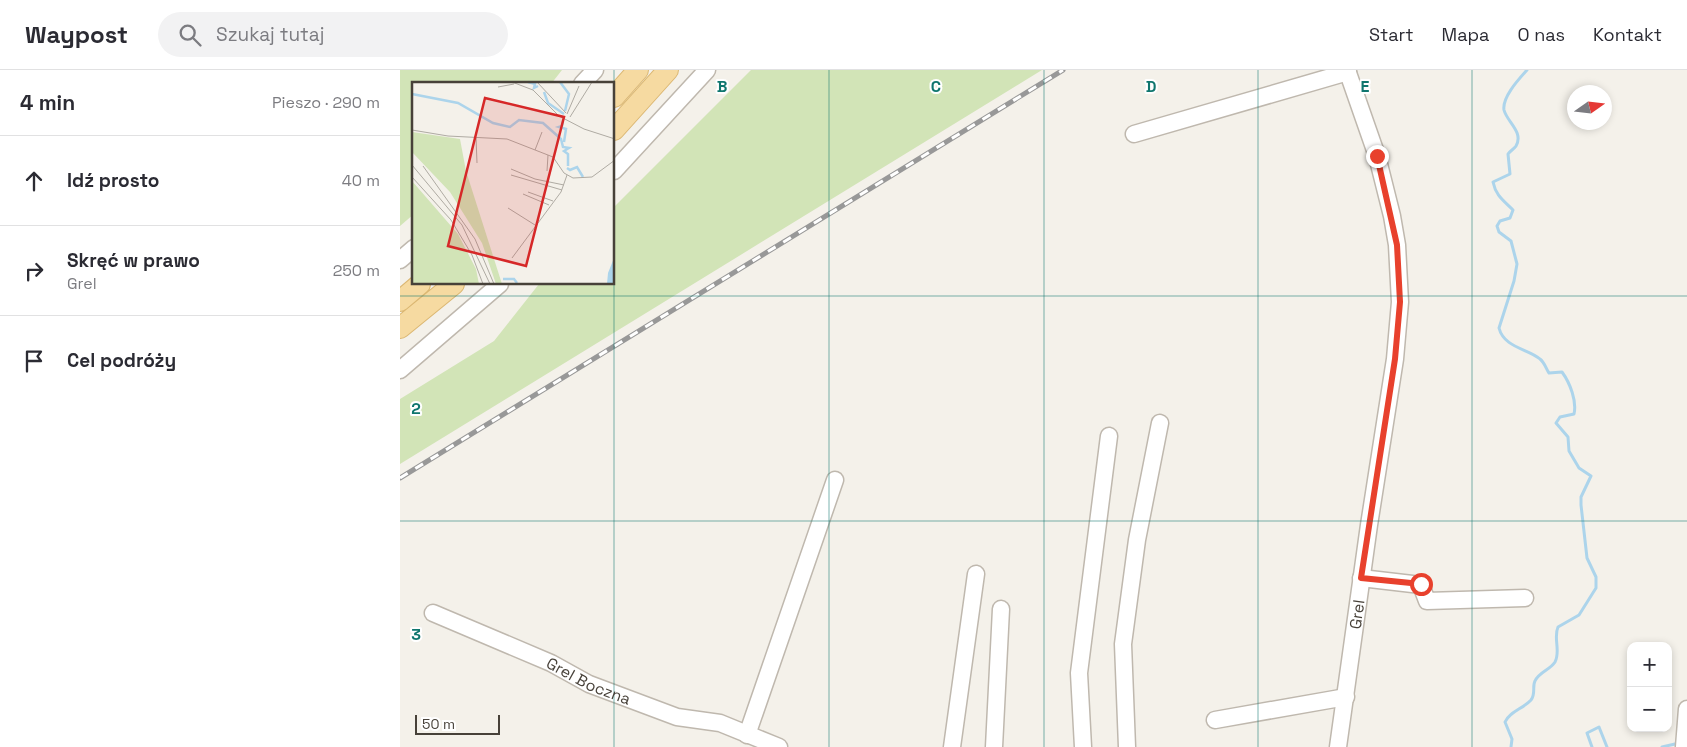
<!DOCTYPE html>
<html lang="pl">
<meta charset="utf-8">
<style>
body{margin:0;font-family:"Space Grotesk",sans-serif;background:#f2f2f3;color:#2b2b33}
.controls{position:absolute;right:15px;bottom:15px;display:grid;overflow:hidden;border-radius:10px;box-shadow:0 2px 8px #0003}
.controls button{width:45px;height:45px;display:grid;place-items:center;padding:0;border:0;border-bottom:1px solid #e1e1e2;background:#fff;color:#2b2b33;font:25px sans-serif}
.compass{position:absolute;left:1167px;top:15px;width:45px;height:45px;border-radius:50%;background:#fff;box-shadow:0 2px 8px #0003;rotate:76deg}
.scale{position:absolute;left:15px;bottom:12px;width:85px;box-sizing:border-box;padding-left:5px;border:2px solid #474139;border-top:0;font-size:14px;line-height:18px;white-space:nowrap;color:#474139;-webkit-text-stroke:4px #fff;paint-order:stroke}
.stop{position:absolute;width:15px;height:15px;margin:-11px;border:4px solid #e8412d;border-radius:50%;background:#fff}
.stop.end{background:#e8412d;border-color:#fff;box-shadow:0 1px 5px #0008}
.list{margin:0;padding:0;list-style:none}
h2{display:flex;justify-content:space-between;align-items:center;height:65px;margin:0;padding:0 20px;font-size:21px}
h2 small{font-size:16px;font-weight:400;color:#7c7c81}
.list li{display:grid;grid-template-columns:32px 1fr auto;gap:15px;align-items:center;box-sizing:border-box;height:90px;padding:0 20px;border-top:1px solid #e1e1e2}
.list b{display:block;font-size:19px;white-space:nowrap}
.list p{margin:0;font-size:16px;white-space:nowrap;color:#7c7c81}
.list em{font-size:16px;font-style:normal;color:#7c7c81}
.icon{flex:none;width:28px;height:28px;fill:none;stroke:currentColor;stroke-width:2;stroke-linecap:round;stroke-linejoin:round}
.map{position:relative;flex:none;width:1287px;height:677px;overflow:hidden}
header{display:flex;align-items:center;gap:30px;box-sizing:border-box;height:70px;padding:0 25px;background:#fff;border-bottom:1px solid #e1e1e2}
header strong{font-size:24px}
nav{display:flex;gap:28px;margin-inline-start:auto;font-size:18px}
.search{width:350px;height:45px;background:#f2f2f3;display:flex;align-items:center;gap:12px;box-sizing:border-box;padding:0 18px;border-radius:28px;color:#7c7c81;font-size:19px}
main{display:flex}
aside{flex:1;background:#fff}
.map>svg:first-child{display:block}
.green{fill:#d2e4b7}
.lines{fill:none;stroke-linecap:round;stroke-linejoin:round}
.stream{stroke:#acd4eb;stroke-width:3}
.minor-casing{stroke:#bfb8ae;stroke-width:19}
.major-casing{stroke:#dbb772;stroke-width:22}
.minor{stroke:#fff;stroke-width:16}
.major{stroke:#f6daa1;stroke-width:20}
.rail-casing{stroke:#989898;stroke-width:5}
.rail{stroke:#fff;stroke-width:3;stroke-dasharray:9;stroke-linecap:butt}
.route{stroke:#e8412d;stroke-width:6}
.grid{fill:none;stroke:#0f766e;stroke-width:1;stroke-opacity:0.55}
.labels{text-anchor:middle;dominant-baseline:central;stroke-width:4;stroke-linejoin:round;paint-order:stroke}
.street-label{font-size:16px;fill:#474139;stroke:#fff}
.inset-river{fill:none;stroke:#acd4eb;stroke-width:2.5}
.inset-road{fill:none;stroke:#afaba3;stroke-width:1}
.view{fill:#d62828;fill-opacity:0.15;stroke:#d62828;stroke-width:2.5}
.inset-edge{fill:none;stroke:#474139;stroke-width:2.5}
.grid-label{font-size:16px;text-anchor:middle;font-weight:bold;fill:#0f766e;stroke:#fff;stroke-width:4;stroke-linejoin:round;paint-order:stroke}
</style>
<header>
<strong>Waypost</strong>
<div class="search"><svg class="icon" aria-label="search" viewBox="0 0 24 24"><circle cx="10" cy="10" r="6"/><path d="M15 15l6 6"/></svg>Szukaj tutaj</div>
<nav><a>Start</a><a>Mapa</a><a>O nas</a><a>Kontakt</a></nav>
</header>
<main>
<aside>
<h2>4 min<small>Pieszo · 290 m</small></h2>
<ul class="list">
<li><svg class="icon" aria-label="ahead" viewBox="0 0 24 24"><path d="M12 20V5M6 11l6-6 6 6"/></svg><div><b>Idź prosto</b></div><em>40 m</em></li>
<li><svg class="icon" aria-label="right" viewBox="0 0 24 24"><path d="M7 20v-9h11M14 6l5 5-5 5"/></svg><div><b>Skręć w prawo</b><p>Grel</p></div><em>250 m</em></li>
<li><svg class="icon" aria-label="arrive" viewBox="0 0 24 24"><path d="M6 21V4h12l-3 4 3 4H6"/></svg><div><b>Cel podróży</b></div></li>
</ul>
</aside>
<div class="map">
<svg width="1287" height="677" viewBox="0 0 1287 677">
<rect width="100%" height="100%" fill="#f4f1ea"/>
<!-- green -->
<path class="green" d="M0,0h162l-11,14h-137v130l-14,12z
M351,0h291l-642,394v-65l94,-58 45,-57h75v-77z"/>
<g class="lines">
<!-- stream -->
<path class="stream" d="M1111,677l1,-8 -7,-17c5,-11 18,-13 26,-22 5,-6 1,-14 4,-19 4,-9 15,-11 20,-19 6,-11 -2,-24 3,-35l21,-12 17,-27v-11l-9,-19 -6,-53v-8l10,-21 -12,-8 -10,-17 -1,-14 -12,-14 4,-6 14,-3c3,-13 -4,-31 -12,-42l-13,1c-3,-4 -4,-10 -9,-14 -11,-10 -36,-11 -41,-31l15,-47 3,-17 -6,-23 -12,-9 -2,-6 3,-5 10,-3 3,-8c-10,-10 -17,-14 -20,-28l17,-8 -2,-20c2,-3 6,-5 8,-8 8,-14 -9,-24 -12,-36 -2,-13 15,-31 23,-40
M1192,677l-5,-14 12,-6 8,20
M1262,677l13,-3"/>
<!-- minor casing -->
<g class="minor-casing">
<g id="minor">
<path d="M182,14l13,-14"/>
<path d="M734,64l214,-62"/>
<path d="M214,101l93,-101"/>
<path d="M0,190l14,-12"/>
<path d="M0,300l100,-86"/>
<path d="M961,508l60,7 6,16 98,-3"/>
<path id="s1" d="M33,543l118,50 38,21 88,33 43,6 59,24"/>
<path d="M815,650l131,-23"/>
<path d="M347,665l88,-255"/>
<path d="M552,677l24,-173"/>
<path d="M594,677l7,-138"/>
<path d="M683,677l-4,-74 30,-237"/>
<path d="M727,677l-4,-103 14,-104 23,-117"/>
<path id="s2" d="M938,677l31,-222 26,-166 5,-57 -3,-57 -5,-29 -15,-60 -30,-86"/>
<path d="M1284,677l3,-38"/>
</g>
</g>
<!-- major casing -->
<g class="major-casing">
<path id="major" d="M214,27l24,-27
M214,60l54,-60
M0,231l20,-17
M0,258l54,-44"/>
</g>
<!-- minor -->
<use href="#minor" class="minor"/>
<!-- major -->
<use href="#major" class="major"/>
<!-- rail casing -->
<g class="rail-casing">
<path id="rail" d="M0,408l663,-408"/>
</g>
<!-- rail -->
<use href="#rail" class="rail"/>
</g>
<g class="lines">
<!-- route -->
<path class="route" d="M977,86l20,89 3,57 -5,57 -34,219 60,6"/>
</g>
<!-- grid -->
<path class="grid" d="M214,0v677M429,0v677M644,0v677M858,0v677M1072,0v677M0,226h1287M0,451h1287"/>
<g class="labels">
<!-- street labels -->
<g class="street-label">
<text stroke="none"><textPath href="#s2" startOffset="134">Grel</textPath></text>
<text stroke="none"><textPath href="#s1" startOffset="170">Grel Boczna</textPath></text>
</g>
</g>
<!-- overview -->
<g transform="translate(12 12)">
<rect width="202" height="202" fill="#f4f1ea"/>
<path d="M0,50l48,7 6,32 36,113h-6l-14,-41 -32,-51 -38,-40zM0,99l46,53 18,35 3,15h-67z" fill="#d2e4b7"/>
<path d="M202,176v26h-7l1,-11z" fill="#acd4eb"/>
<path class="inset-river" d="M116,0l7,2 -1,4 4,-2M148,0l9,12 -4,17M132,10l4,11 16,11M0,12l46,9 35,20 17,4 9,-7 24,3 18,16 2,8 6,1 -5,3 4,3v12M151,39l-1,5 -3,1 7,2 -2,13M155,86l3,2 7,-3 6,10M91,197h11l3,4"/>
<path class="inset-road" d="M100,0l21,8 26,26 25,13 31,10M125,0l29,31M86,5l16,-3M155,32l12,-28M158,35l22,-35M0,48l36,6 59,3 46,18 11,16 9,5 19,-1 23,-17M64,55l1,26M123,68l7,-18M0,83l50,60 28,59M11,84l52,73 19,45M99,87l24,10 29,6M135,89l1,-16M99,93l51,15M0,95l39,43 21,35 11,29M116,110l25,9M111,112l26,11M96,126l27,17M100,176l49,-66 6,-17"/>
<path class="view" d="M73,16l79,19 -38,149 -78,-20z"/>
<rect width="202" height="202" class="inset-edge"/>
</g>
<g class="grid-label">
<text x="322" y="22">B</text>
<text x="536" y="22">C</text>
<text x="751" y="22">D</text>
<text x="965" y="22">E</text>
<text x="16" y="344">2</text>
<text x="16" y="570">3</text>
</g>
</svg>
<div class="controls">
<button>+</button>
<button>−</button>
</div>
<svg class="compass" viewBox="-18 -18 36 36"><path d="M0-13l5 13h-10z" fill="#e53935"/><path d="M0 13l5-13h-10z" fill="#7c7c81"/></svg>
<div class="scale">50 m</div>
<div class="stop" style="left:1021px;top:514px"></div>
<div class="stop end" style="left:977px;top:86px"></div>
</div>
</main>
